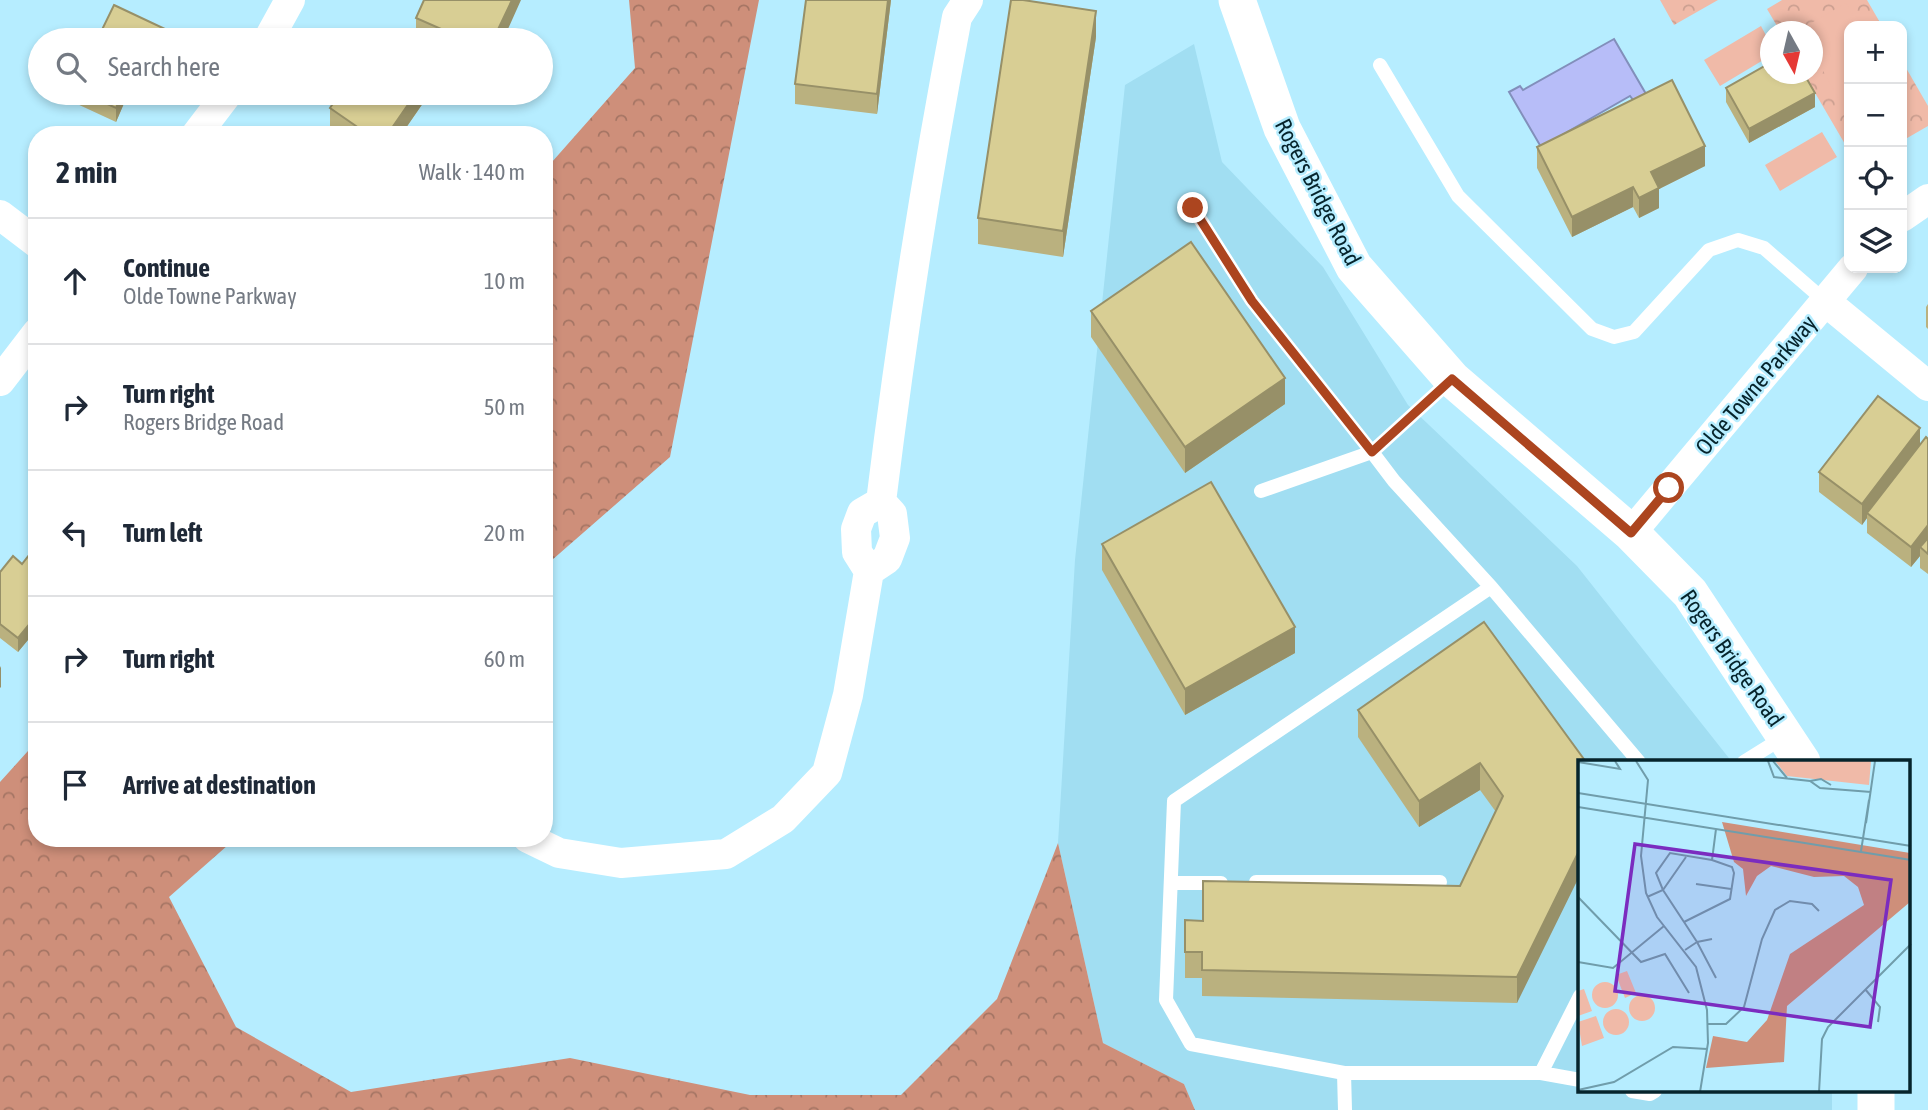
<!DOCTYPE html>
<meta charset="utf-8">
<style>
body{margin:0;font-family:"Asap Condensed",sans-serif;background:#f6f6f7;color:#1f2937}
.controls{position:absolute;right:21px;top:21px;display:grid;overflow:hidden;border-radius:14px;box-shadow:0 4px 10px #0003}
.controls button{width:63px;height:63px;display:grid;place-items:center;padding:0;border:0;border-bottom:2px solid #e0e1e3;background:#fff;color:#1f2937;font:35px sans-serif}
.compass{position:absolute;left:1760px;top:21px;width:63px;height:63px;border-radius:50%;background:#fff;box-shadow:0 4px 10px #0003;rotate:172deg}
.stop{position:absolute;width:21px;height:21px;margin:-16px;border:5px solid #ac451f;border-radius:50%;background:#fff}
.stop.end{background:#ac451f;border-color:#fff;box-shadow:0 2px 7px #0008}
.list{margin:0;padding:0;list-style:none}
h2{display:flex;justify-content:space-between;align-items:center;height:91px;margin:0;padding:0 28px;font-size:30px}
h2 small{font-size:23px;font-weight:400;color:#747a83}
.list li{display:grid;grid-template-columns:46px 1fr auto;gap:21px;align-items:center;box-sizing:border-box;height:126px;padding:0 28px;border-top:2px solid #e0e1e3}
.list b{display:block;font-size:26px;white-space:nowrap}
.list p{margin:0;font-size:23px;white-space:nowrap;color:#747a83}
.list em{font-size:23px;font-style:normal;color:#747a83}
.icon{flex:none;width:38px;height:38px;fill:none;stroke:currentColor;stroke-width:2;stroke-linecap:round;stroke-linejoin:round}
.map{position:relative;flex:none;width:1928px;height:1110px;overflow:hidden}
.search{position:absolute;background:#fff;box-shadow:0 4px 10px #0003;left:28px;top:28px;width:525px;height:77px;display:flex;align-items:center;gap:18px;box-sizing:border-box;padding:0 24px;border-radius:38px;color:#747a83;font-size:26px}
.panel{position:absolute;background:#fff;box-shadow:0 4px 10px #0003;left:28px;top:126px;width:525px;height:721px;border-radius:28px}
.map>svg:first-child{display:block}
.built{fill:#a1def2}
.forest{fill:url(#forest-crowns)}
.park{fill:url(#park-crowns)}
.pitch{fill:#f0baa8}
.water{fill:#b7bdf8;stroke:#828fbb;stroke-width:2}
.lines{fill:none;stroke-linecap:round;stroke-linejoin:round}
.service{stroke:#fff;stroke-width:14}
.minor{stroke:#fff;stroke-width:30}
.tertiary{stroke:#fff;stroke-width:37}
.wall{fill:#bab17f}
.shaded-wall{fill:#979068}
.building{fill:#d8ce94;stroke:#979068;stroke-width:2}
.route{stroke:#ac451f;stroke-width:9}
.labels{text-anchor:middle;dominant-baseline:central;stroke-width:5;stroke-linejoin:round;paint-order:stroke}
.street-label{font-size:23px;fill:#06242c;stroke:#b6edff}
.inset-road{fill:none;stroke:#709dab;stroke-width:2}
.view{fill:#7b2cbf;fill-opacity:0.15;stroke:#7b2cbf;stroke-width:3.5}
.inset-edge{fill:none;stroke:#06242c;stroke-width:3.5}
</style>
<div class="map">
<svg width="1928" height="1110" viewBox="0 0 1928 1110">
<defs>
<pattern id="forest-crowns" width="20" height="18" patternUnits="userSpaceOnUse" patternTransform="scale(1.75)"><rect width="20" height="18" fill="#ce8f7a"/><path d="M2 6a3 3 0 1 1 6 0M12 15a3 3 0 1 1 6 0" fill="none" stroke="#a57564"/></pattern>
<pattern id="park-crowns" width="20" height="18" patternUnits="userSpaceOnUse" patternTransform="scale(1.75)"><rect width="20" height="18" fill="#f0baa8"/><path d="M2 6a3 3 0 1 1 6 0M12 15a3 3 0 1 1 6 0" fill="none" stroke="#cca091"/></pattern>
</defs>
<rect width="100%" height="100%" fill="#b6edff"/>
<!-- built -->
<path class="built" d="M1194,44l28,118 101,105 85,138 169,161 155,196h-152v329h252v19h-637l-11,-26 -81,-41 -45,-200 17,-283 50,-475z"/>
<!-- forest -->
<path class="forest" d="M629,0h130l-89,457 -126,110v-396l91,-103z
M37,741v97h199l-67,59 67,130 115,65 219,-34 180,37h151l96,-96 61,-156 45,200 81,41 11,26h-1195v-328z"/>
<!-- park -->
<path class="park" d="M1660,0h58l-44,25z
M1782,0h85l15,26h-33v125l-45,-77h8v-42l-32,-1 -13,-22z
M1902,61l26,45v20l-26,15z"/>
<!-- pitch -->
<path class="pitch" d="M1846,3l13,23h-10v91l-36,-64 -1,-21 -13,-2z
M1761,26l9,17v13l-50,30 -16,-26z
M1822,132l15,25 -57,34 -15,-26z"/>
<!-- water -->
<path class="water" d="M1614,39l32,55 -12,7 -4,-5 -89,51 -32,-55 11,-6 3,4z"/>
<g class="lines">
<!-- service -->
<path class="service" d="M1380,65l78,131 134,133 22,8 20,-5 75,-82 29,-10 26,8 61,53
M1193,208l59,93 120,151 -111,39
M1491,587l148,175
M1744,762l40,-25
M1256,882h184
M1171,883h50
M1344,1073h197l39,7
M1541,1073l39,-77
M1632,1091l18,3 5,-3
M1345,1110l-1,-37 -153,-29 -25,-44 8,-199 317,-214 -97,-106 -22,-29 80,-73"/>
<!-- minor -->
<path class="minor" d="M268,40l22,-40
M196,135l32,-42
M0,215l37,28
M1902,217l26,-18
M1825,301l103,85
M0,381l37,-48
M1631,533l222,-265
M869,571l18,-12 8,-21 -3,-24 -11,-12c20,-163 45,-324 76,-485l11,-17
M528,838l31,15 62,10 105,-9 57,-35 44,-46 21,-78 21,-124 -12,-19 -1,-23 6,-16 19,-11"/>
<!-- tertiary -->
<path class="tertiary" d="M1237,0l45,128 72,139 98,112 179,154 59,60 112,169
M1876,1091v19"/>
</g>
<!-- wall -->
<path class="wall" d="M806,0h85l-14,114 -82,-10v-20z
M416,18l87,22h-83l-4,-2z
M1096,37l-33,220 -85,-13v-26z
M1726,88l89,19 -66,36 -23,-41z
M75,93h67l-3,6 -11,-5 -12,28 -41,-19z
M340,93h90l-29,42h-62l-9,-7v-20z
M1537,147l168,19 -46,23v19l-20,10 -6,-11 -61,30 -35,-69z
M1928,304v25l-2,-2v-20z
M1091,311l194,93 -100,69 -94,-136z
M1928,439v135l-8,-6v-12l-9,11 -44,-34v-15l-5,7 -43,-33v-20l101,-27z
M1102,544l193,109 -110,62 -83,-145z
M37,545v84l-19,23 -18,-14v-66l22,-8z
M1358,710l228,52 -69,241 -315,-7v-18h-17v-58l18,1 257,-35 36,-74 -16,-22 -61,37 -61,-90z"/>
<!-- shaded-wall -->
<path class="shaded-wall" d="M512,0h9l-18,40h-10z
M888,0h3l-14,114v-20z
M1096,11v26l-33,220v-26z
M165,29v11h-5z
M122,93h6v1l-12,28v-14z
M416,93h14l-29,42h-14z
M1815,93v14l-66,36v-14z
M1705,146v20l-46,23v19l-20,10v-20l12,-26z
M1633,187v20l-61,30v-20z
M1285,378v26l-100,69v-26z
M1920,428v21l-53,64v5l-5,7v-21z
M1928,525v21l-8,1v9l-9,11v-20z
M37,615v14l-19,23v-14z
M1295,627v26l-110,62v-26z
M1,666v21l-1,1v-20z
M1480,763v27l-61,37v-26z
M1580,849v26l-63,128v-26z"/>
<!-- building -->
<path class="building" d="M424,0h88l-19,40h-27l-50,-22z
M806,0h82l-11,94 -82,-10z
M1011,0h12l73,11 -33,220 -85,-13z
M114,5l51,24 -5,11h-63z
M381,33l10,7h-15z
M1770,63v11h34l11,19 -66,36 -23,-41z
M1672,80l33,66 -54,26 8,16 -20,10 -6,-11 -61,30 -35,-70z
M83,93h39l-6,15z
M340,93h76l-29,42h-18l-39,-27z
M1191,242l94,136 -100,69 -94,-136z
M1878,396l42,32 -58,76 -43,-32z
M1926,437l2,2v86l-17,22 -44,-34z
M1211,482l84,145 -110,62 -83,-145z
M1928,538v16l-8,-7z
M37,545v70l-19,23 -18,-14v-52l13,-16 9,8z
M1484,622l102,140h-6v87l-63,128 -315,-7v-18h-17v-32l18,1v-40l257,5 43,-90 -23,-33 -61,38 -61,-91z"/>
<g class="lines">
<!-- route -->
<path class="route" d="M1193,208l59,93 120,151 80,-73 179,154 38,-45"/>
</g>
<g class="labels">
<!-- street labels -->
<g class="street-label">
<text transform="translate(1318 192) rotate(63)">Rogers Bridge Road</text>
<text transform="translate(1756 385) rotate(-50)">Olde Towne Parkway</text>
<text transform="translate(1732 658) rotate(55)">Rogers Bridge Road</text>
</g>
</g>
<!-- overview -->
<g transform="translate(1578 760)">
<rect width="332" height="332" fill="#b6edff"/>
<path d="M197,1h96l-2,24 -82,-9z" fill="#f0baa8"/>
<path d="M144,62l188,31v49l-123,104 -3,56 -78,6 7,-32 34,6 20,-22 23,-66 74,-49 -6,-18 -14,-11 -30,1 -43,-11 -14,10 -11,20 -3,-27 -9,-7z" fill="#ce8f7a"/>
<path d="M49,211l9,22 -11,5 -9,-23zM14 235a13 13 0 1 1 26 0a13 13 0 1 1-26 0ZM6,229l8,22 -14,5v-25zM51 248a13 13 0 1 1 26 0a13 13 0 1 1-26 0ZM25 262a13 13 0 1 1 26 0a13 13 0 1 1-26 0ZM18,256l8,22 -22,8 -4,-24z" fill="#f0baa8"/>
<path class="inset-road" d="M58,1l12,19 -7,76 5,37 11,24 39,50 11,43 1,33 -8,49M190,1l6,16 36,4 10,7 51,4M195,1l14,17M0,2l42,7 -5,-8M232,21l11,-2 10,6M0,33l333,53M0,47l333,53M288,63l9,-62M283,91l8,-51M118,124l35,5M0,137l63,65 24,-8 24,39M69,137l16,-7 -7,-17 14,-20 42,7M106,162l-21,-32 23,-33M134,179l-15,3 19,36M107,190l12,-8 -13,-20 46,-23 4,-26 -2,-6 -20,-7 4,-31M0,202l35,6 51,-42M287,229l15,18 -2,15M130,264h18l18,-17 18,-68 13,-29 15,-9 22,3 7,7M0,330l36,-8 59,-35 34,2M241,332l3,-53 6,-12 83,-83"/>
<path class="view" d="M57,84l256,36 -21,147 -255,-36z"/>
<rect width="332" height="332" class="inset-edge"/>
</g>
</svg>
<div class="controls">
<button>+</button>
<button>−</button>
<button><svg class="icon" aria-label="locate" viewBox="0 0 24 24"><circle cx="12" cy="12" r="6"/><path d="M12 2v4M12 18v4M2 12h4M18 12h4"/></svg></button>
<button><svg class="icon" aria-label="layers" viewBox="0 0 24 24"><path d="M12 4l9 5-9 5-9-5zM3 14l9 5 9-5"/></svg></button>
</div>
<svg class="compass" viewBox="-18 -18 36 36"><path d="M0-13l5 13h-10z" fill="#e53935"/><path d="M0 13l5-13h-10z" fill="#747a83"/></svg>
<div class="stop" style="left:1669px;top:488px"></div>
<div class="stop end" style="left:1193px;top:208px"></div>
<div class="search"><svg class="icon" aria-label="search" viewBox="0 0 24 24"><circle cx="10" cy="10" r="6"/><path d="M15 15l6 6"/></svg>Search here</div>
<section class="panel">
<h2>2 min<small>Walk · 140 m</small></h2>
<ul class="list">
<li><svg class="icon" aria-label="ahead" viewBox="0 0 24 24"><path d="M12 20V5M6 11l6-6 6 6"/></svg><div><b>Continue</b><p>Olde Towne Parkway</p></div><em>10 m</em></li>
<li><svg class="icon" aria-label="right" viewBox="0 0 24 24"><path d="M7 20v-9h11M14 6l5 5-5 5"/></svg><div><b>Turn right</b><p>Rogers Bridge Road</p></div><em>50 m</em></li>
<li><svg class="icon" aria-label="left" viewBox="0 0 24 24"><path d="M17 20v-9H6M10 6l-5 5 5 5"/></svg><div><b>Turn left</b></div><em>20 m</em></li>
<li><svg class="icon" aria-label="right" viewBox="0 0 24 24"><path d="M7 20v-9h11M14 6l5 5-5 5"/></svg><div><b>Turn right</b></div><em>60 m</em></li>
<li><svg class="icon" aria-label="arrive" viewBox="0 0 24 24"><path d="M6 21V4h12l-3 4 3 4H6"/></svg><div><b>Arrive at destination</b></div></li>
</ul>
</section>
</div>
